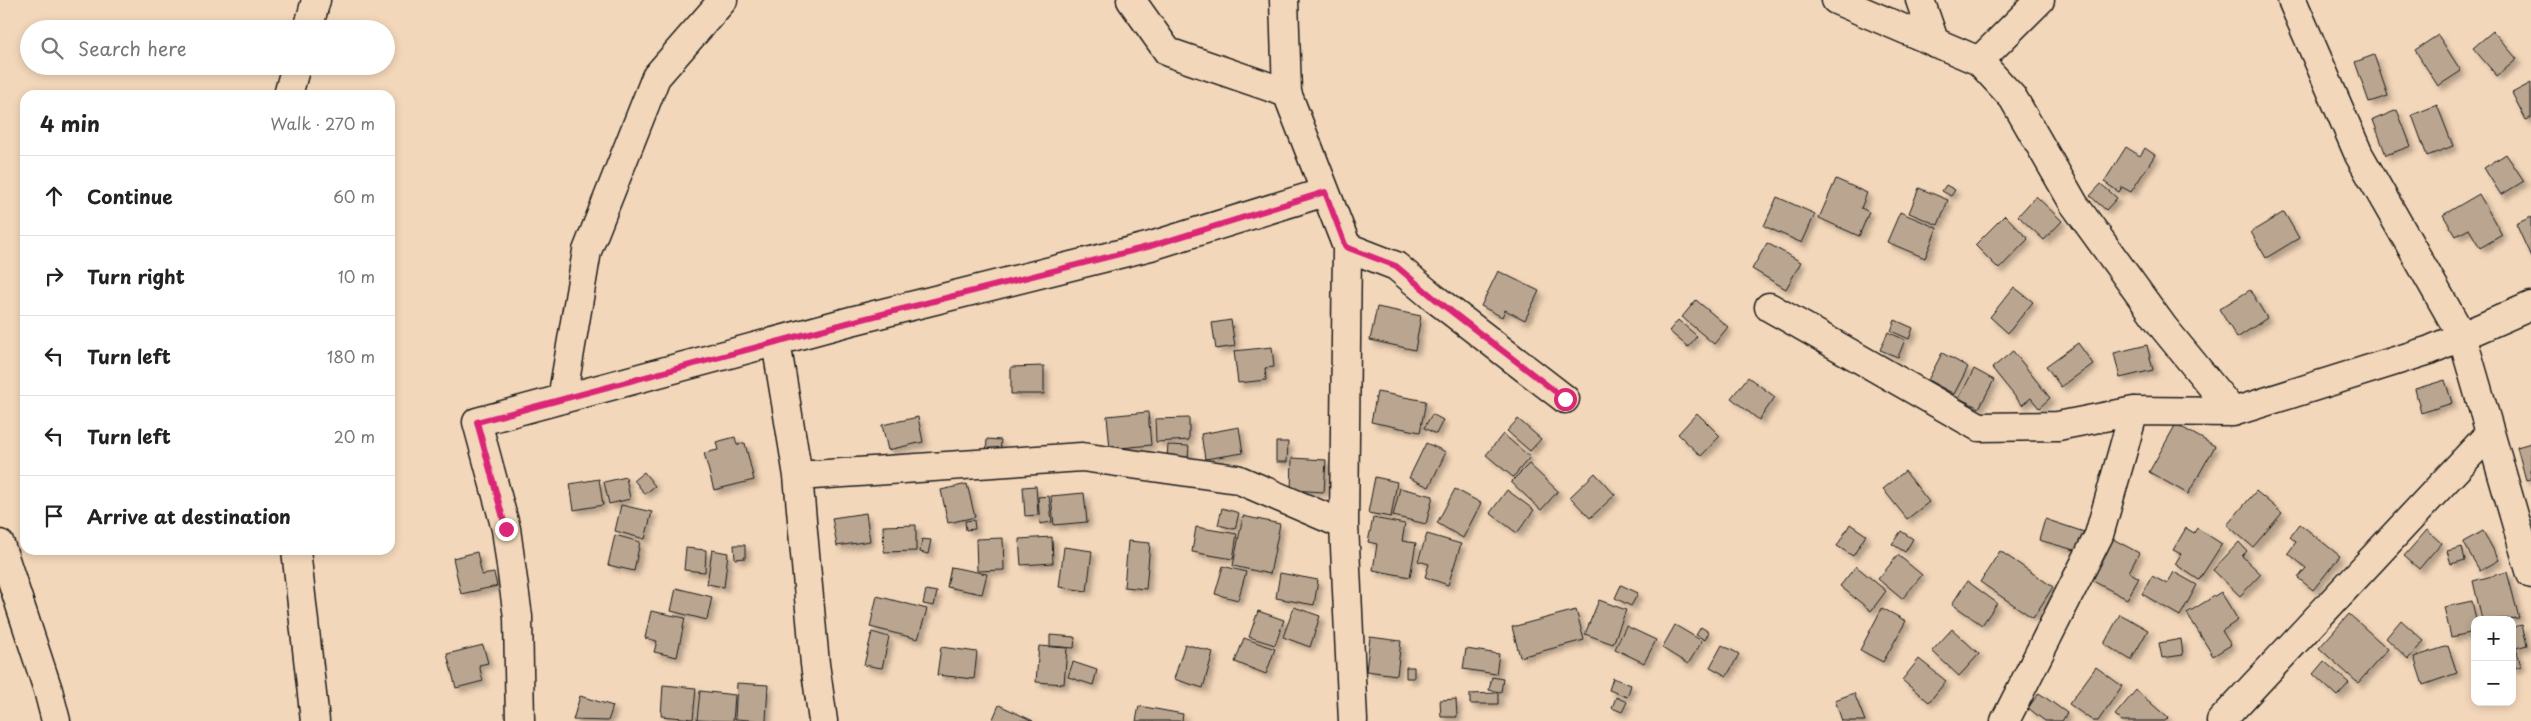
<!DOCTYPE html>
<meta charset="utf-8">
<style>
body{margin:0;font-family:"Playpen Sans",sans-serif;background:#f6f6f6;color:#222}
.controls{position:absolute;right:15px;bottom:15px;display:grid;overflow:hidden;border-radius:10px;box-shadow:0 2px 8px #0003}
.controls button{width:45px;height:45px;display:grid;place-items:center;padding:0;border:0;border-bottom:1px solid #e0e0e0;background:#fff;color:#222;font:25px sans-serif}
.stop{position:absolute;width:15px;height:15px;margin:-11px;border:4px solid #db2777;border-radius:50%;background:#fff}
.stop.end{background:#db2777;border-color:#fff;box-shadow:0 1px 5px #0008}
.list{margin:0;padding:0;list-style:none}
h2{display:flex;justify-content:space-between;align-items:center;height:65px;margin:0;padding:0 20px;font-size:21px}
h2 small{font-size:16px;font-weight:400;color:#767676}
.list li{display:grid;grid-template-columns:32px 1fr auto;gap:15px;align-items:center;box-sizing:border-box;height:80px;padding:0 20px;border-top:1px solid #e0e0e0}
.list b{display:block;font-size:19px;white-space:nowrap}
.list em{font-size:16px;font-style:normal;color:#767676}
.icon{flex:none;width:28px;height:28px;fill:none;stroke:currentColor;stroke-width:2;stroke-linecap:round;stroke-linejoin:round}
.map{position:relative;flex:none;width:2531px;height:721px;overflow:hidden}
.search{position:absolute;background:#fff;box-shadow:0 2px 8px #0003;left:20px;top:20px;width:375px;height:55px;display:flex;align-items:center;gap:12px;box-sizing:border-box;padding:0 18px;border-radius:28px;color:#767676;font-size:19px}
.panel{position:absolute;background:#fff;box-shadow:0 2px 8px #0003;left:20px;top:90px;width:375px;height:465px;border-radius:15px}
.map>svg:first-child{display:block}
.building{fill:#baa690;stroke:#1c1c1c;filter:url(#shadow)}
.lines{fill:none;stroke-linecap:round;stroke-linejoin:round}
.street-casing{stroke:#1c1c1c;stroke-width:31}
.street{stroke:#f3d7ba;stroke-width:28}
.route{stroke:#db2777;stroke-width:6}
</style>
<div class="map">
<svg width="2531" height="721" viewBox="0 0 2531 721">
<defs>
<filter id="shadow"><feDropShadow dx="4.5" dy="4.5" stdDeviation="2.5" flood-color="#0004"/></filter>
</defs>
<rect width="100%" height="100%" fill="#f3d7ba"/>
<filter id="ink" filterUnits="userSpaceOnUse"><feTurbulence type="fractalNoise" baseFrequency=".02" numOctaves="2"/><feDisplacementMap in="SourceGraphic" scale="10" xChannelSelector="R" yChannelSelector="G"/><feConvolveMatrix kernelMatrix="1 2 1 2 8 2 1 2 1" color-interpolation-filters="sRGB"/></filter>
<g filter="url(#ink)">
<!-- building -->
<path class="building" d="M2493,31l24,28 -20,17 -24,-28z
M2438,35l23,36 -23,15 -23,-36z
M2374,55l14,41 -19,6 -14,-40z
M2531,83v35l-5,2 -14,-27z
M2437,105l16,41 -26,10 -15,-41z
M2397,110l14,36 -25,9 -13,-35z
M2126,147l14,9 5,-8 10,7 -24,37 -9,-5 -3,5 -15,-10z
M2506,154l18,27 -23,14 -17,-27z
M1836,179l31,14 -6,15 8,4 -10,24 -40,-18z
M2101,184l16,14 -11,12 -16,-14z
M1946,185l9,5 -4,6 -9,-5z
M1919,188l29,12 -10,25 -29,-12z
M2479,194l23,41 -22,13 -11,-19 -13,7 -13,-21z
M2036,196l26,25 -18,19 -26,-24z
M1777,197l38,17 -13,29 -38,-17z
M1900,212l37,16 -12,30 -38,-16z
M2284,212l15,26 -33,20 -15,-26z
M2005,215l23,24 -29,30 -24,-24z
M2531,217v40l-15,-33z
M1767,243l34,19 -15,27 -34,-20z
M1498,271l41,20 -14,29 -20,-10 -3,7 -21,-11z
M2014,287l19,15 -25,31 -18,-16z
M2250,290l17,28 -30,20 -18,-29z
M1696,300l32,27 -14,17 -32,-27z
M1377,307l44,9 -6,34 -45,-10z
M1231,320l4,26 -19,3 -4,-26z
M1678,320l19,16 -9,11 -19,-16z
M1895,320l18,8 -4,11 -18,-8z
M1888,332l17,8 -7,17 -18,-7z
M2078,343l15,21 -32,23 -15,-21z
M2147,345l6,25 -33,8 -6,-25z
M1272,347l2,20 -9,1 1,12 -28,3 -4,-32z
M2013,351l37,47 -11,10 -8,-10 -9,7 -30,-37z
M1942,353l26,14 -14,27 -26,-14z
M1044,366v28h-33v-27z
M1974,369l20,11 -15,28 -20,-10z
M1748,377l27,20 -16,23 -28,-22z
M2445,380l7,23 -31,10 -6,-24z
M1377,392l49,9 -6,31 -49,-10z
M1148,412l3,33 -41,4 -3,-33z
M1697,413l23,23 -19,20 -23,-22z
M1432,414l11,6 -7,14 -12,-6z
M918,417l5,25 -35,8 -6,-25z
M1189,418v22l-33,2 -1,-23z
M1518,419l23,20 -11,12 -23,-20z
M2176,424l39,22 -27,48 -39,-22z
M1239,427l4,26 -38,6 -4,-25z
M1503,434l27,23 -17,20 -27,-22z
M735,437l2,8 8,-2 9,37 -40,10 -10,-37 14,-3 -2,-8z
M987,439l14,1 -1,16 -14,-2z
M1276,442h12l-1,20h-11z
M1426,443l20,9 -17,35 -20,-9z
M2531,443v36l-5,1 -9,-33z
M1168,445l21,1 -1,12 -21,-1z
M1292,458l34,2 -2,32 -33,-2z
M1529,464l29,27 -17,19 -30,-28z
M1905,471l24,31 -22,17 -24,-30z
M644,472l11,14 -10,8 -11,-14z
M1595,473l20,22 -25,23 -20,-21z
M626,477l4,22 -21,5 -5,-22z
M1375,477l22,5 -6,35 -23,-4z
M599,479l4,26 -29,5 -4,-26z
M967,484l8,33 -27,6 -7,-33z
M1036,486l2,29 -13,1 -2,-29z
M1400,488l33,8 -7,28 -33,-8z
M1455,489l26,14 -18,35 -26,-15z
M1507,490l27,20 -17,23 -27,-20z
M2256,491l26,22 -29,34 -26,-22z
M1084,493l3,29 -33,3 -3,-29z
M1049,496l3,26 -12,2 -2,-27z
M621,505l31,7 -7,27 -30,-8z
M1222,508l17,5 -4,16 -17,-4z
M866,513l4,28 -33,5 -5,-28z
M1243,516l37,8 -10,50 -37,-8z
M1373,518l32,6 -3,17 14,2 -6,34 -37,-7 4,-26 -9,-2z
M2045,519l39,13 -6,19 -39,-11z
M974,520l1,9 -9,1 -1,-9z
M1850,524l16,11 -13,21 -16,-10z
M2300,524l40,32 -27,34 -15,-12 8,-10 -18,-15 8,-11 -6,-5z
M916,525v26l-32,1 -1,-26z
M1196,527l41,7 -4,25 -41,-7z
M2186,528l8,5 3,-5 25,16 -23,36 -24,-16 6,-10 -8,-4z
M2427,530l14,13 -22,26 -15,-13z
M1901,531l12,8 -8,13 -13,-8z
M2483,531l16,29 -19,11 -17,-29z
M1427,534l34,10 -13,41 -23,-8 4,-13 -11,-3z
M615,535l25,7 -6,29 -26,-6z
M1052,537l1,26 -32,2 -2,-26z
M1003,538l1,32 -27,1 -1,-32z
M922,539l9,1 -3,14 -8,-2z
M2113,539l26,14 -10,19 10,6 -12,21 -36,-19z
M1128,541l22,2 -4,46 -22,-2z
M2239,542l8,9 -5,5 19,18 -21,22 -27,-26z
M734,545h11v13l-10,1z
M1064,547l28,4 -5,40 -28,-4z
M2462,547l3,13 -14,4 -4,-13z
M686,548l20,2 -1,22 -21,-2z
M712,550l16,3 -4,34 -17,-3z
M2000,551l53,36 -20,31 -53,-36z
M477,552l5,23 12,-2 3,13 -36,8 -8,-36z
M1898,555l24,20 -20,24 -24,-20z
M1223,566l23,6 -8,28 -23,-6z
M1856,566l30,25 -15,20 -31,-25z
M951,567l36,7 -5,20 -35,-7z
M2174,572l23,13 -17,31 -38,-22 10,-18 15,8z
M2507,572l12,46 -37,2 -9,-39z
M1280,573l38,7 -4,25 -38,-7z
M1967,581l30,22 -15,22 -30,-21z
M1621,585l17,8 -7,13 -16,-8z
M676,588l36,9 -5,23 -36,-9z
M926,590l11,2 -3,14 -11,-2z
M2221,592l17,28 -16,11 9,14 -18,11 -26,-43z
M877,596l50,13 -9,30 -48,-12z
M1599,600l27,10 -13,34 -28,-10z
M2472,601l4,19 -1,12 -24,5 -7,-30z
M1294,607l26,9 -10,31 -27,-10z
M1882,608l24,13 -23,41 -23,-12z
M1576,610l8,30 -64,17 -8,-30z
M651,611l34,7 -8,39 -23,-5 3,-11 -12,-3z
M1258,611l26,9 -9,25 -26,-8z
M2120,614l28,16 -17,30 -27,-16z
M2349,614l39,35 -30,34 -39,-35z
M2401,620l23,21 -16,18 -22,-21z
M1675,625l27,16 -14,23 -26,-16z
M2522,625l5,20 -11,3 5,18 -9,3v-42z
M1626,626l30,14 -12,23 -29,-14z
M1701,627l8,5 -4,8 -9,-5z
M1952,629l27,25 -20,22 -27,-25z
M872,632l17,5 -7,31 -18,-3z
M1050,635l25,2 -1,11 -24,-2z
M1370,637l31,4 -4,34 -31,-4z
M1244,638l31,11 -9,25 -31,-12z
M2181,639l2,16 -21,3 -3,-15z
M1185,644l28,8 -10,36 -29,-9z
M483,645l5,18 -9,2 4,16 -27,7 -9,-34z
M1722,645l17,9 -12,22 -17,-9z
M1039,646l28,2 -3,36 -28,-2z
M2448,646l9,27 -34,12 -9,-28z
M941,647l36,5 -3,27 -37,-4z
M1466,649l33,5 -3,20 -33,-5z
M1919,659l27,22 -17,21 -27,-22z
M2324,661l25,22 -12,13 -24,-22z
M1073,662l24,8 -4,15 -25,-8z
M1406,667h8v11h-8z
M2096,667l26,19 -24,35h-5l-24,-17z
M1492,677l11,2 -2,13 -12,-2z
M1613,678l18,7 -4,12 -18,-7z
M737,683l31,2 -2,36 -31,-2z
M663,685l33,3 -3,31 -32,-3z
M2136,690l32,28 -3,3h-43l-7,-6z
M700,691l35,4 -2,26 -36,-1z
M1498,693v11h-28v-10z
M1854,693l11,28h-23l-7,-21z
M2039,693l28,20 -5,8h-17l-17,-13z
M580,696l33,10 -5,15 -35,-1z
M1616,697l11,5 -5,10 -10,-4z
M1456,699l1,18h-16l-1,-17z
M999,705l34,16h-41z
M1139,706l44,8 -1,7h-46z"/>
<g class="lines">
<!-- street casing -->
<g class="street-casing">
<path id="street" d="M1131,0l37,52 119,41
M1284,0l3,93 60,154 -3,278 9,196
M1836,0l143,61 61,-61
M1920,0l15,43
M2292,0l67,155 103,181 69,238
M308,29l8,-29
M1979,61l34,37 61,106 90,124 69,84
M288,95l8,-29
M1347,247l49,19 38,32 131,101
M1769,307l210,120 79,-1 76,-15 99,1 197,-62 101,-44
M776,342l22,134 17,188 8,57
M562,399l25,-148 69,-174 67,-77
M798,476l284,-19 155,22 107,46
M0,544l48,146 8,31
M296,550l19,171
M520,721l-2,-104 -12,-88 -29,-107 374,-101 300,-75 174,-54
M2005,721l94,-186 35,-124
M2221,721l269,-288"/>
</g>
<!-- street -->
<use href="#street" class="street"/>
</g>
</g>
<g class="lines" filter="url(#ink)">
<!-- route -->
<path class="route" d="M506,529l-29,-107 374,-100 300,-76 174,-54 21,55 50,19 38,32 131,101"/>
</g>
</svg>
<div class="controls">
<button>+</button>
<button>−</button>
</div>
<div class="stop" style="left:1565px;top:399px"></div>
<div class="stop end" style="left:506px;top:529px"></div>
<div class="search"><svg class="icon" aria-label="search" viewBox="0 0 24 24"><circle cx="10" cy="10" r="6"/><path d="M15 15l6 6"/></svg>Search here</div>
<section class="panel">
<h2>4 min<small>Walk · 270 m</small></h2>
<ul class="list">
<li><svg class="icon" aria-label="ahead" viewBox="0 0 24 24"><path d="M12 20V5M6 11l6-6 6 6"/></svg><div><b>Continue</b></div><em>60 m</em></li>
<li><svg class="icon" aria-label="right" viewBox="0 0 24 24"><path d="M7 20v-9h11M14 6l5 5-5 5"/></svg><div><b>Turn right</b></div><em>10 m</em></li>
<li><svg class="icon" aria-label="left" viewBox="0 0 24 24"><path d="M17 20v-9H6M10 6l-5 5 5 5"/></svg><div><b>Turn left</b></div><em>180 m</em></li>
<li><svg class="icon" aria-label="left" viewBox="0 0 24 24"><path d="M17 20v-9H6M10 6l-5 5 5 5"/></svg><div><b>Turn left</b></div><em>20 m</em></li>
<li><svg class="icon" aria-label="arrive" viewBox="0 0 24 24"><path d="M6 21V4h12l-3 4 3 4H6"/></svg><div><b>Arrive at destination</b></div></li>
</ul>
</section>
</div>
